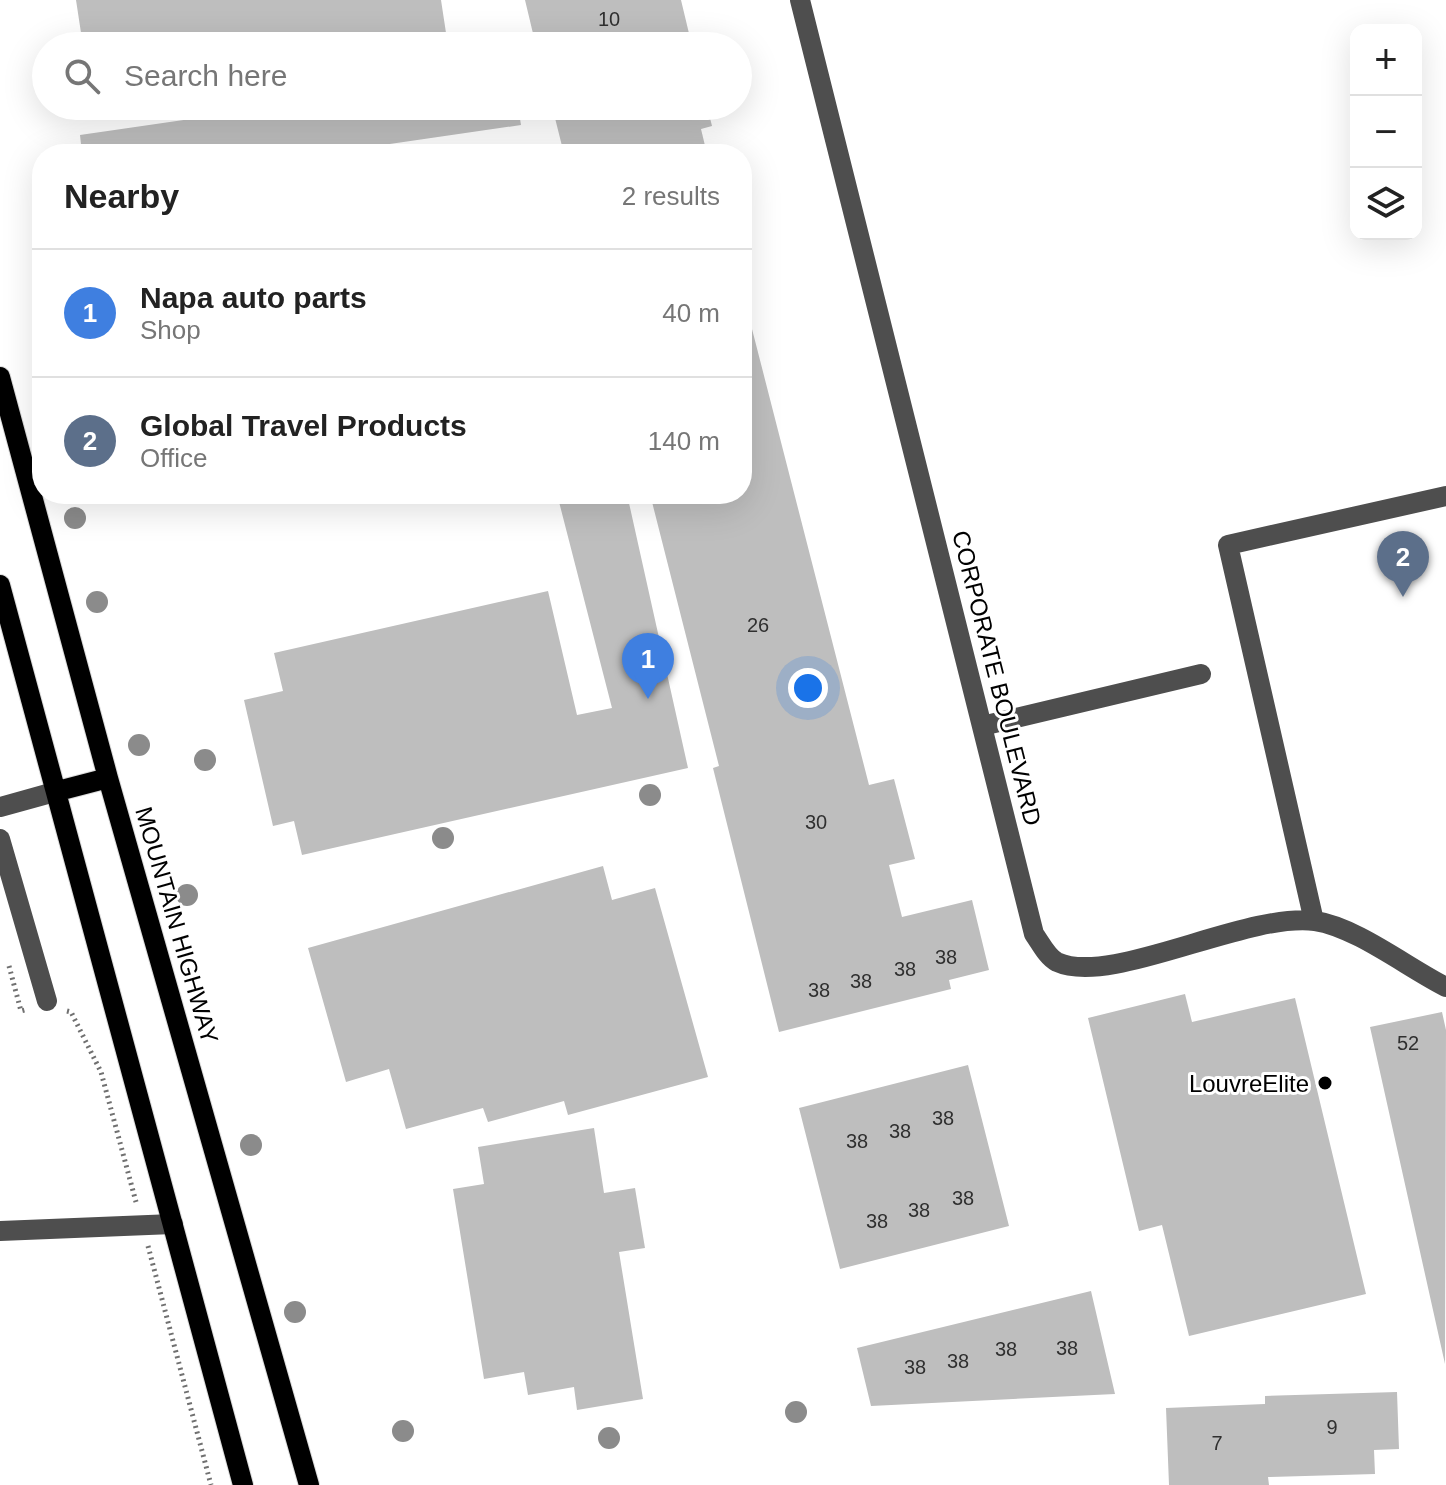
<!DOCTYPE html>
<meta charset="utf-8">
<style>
body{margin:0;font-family:Helvetica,sans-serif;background:#f2f2f2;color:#222}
.controls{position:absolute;right:24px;top:24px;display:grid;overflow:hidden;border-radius:16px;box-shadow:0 8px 32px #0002}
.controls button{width:72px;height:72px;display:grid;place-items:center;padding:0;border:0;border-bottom:2px solid #e0e0e0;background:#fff;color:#222;font:40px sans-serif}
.you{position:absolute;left:808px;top:688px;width:28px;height:28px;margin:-20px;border:6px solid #fff;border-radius:50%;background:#1a73e8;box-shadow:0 0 0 12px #1a73e833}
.badge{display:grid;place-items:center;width:52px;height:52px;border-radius:50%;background:#2563eb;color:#fff;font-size:26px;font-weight:700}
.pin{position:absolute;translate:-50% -66px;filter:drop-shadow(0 2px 4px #0008)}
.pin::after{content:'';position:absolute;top:42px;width:28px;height:24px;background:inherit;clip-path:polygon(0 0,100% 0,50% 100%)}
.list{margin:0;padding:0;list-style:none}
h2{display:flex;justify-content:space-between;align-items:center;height:104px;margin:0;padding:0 32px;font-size:34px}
h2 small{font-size:26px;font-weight:400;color:#767676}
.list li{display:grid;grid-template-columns:52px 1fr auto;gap:24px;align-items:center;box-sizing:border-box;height:128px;padding:0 32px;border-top:2px solid #e0e0e0}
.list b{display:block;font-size:30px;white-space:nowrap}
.list p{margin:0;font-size:26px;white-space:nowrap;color:#767676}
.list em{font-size:26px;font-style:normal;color:#767676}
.icon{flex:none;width:44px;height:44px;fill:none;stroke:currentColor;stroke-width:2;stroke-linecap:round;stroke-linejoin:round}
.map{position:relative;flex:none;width:1446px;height:1485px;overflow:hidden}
.search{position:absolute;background:#fff;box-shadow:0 8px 32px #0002;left:32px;top:32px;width:720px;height:88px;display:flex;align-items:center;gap:20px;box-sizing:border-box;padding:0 28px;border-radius:44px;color:#767676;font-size:30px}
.panel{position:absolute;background:#fff;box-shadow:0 8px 32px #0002;left:32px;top:144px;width:720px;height:360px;border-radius:32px}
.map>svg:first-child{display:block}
.building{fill:#bebebe}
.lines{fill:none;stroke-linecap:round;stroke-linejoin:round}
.major-casing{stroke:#dbdbdb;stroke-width:22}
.path{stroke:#707070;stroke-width:5;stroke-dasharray:2 4;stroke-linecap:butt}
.minor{stroke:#4e4e4e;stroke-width:20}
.major{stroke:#000;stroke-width:20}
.tree{fill:#8b8b8b}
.poi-dot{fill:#000;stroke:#fff;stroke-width:3}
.labels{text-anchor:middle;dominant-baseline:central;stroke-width:6;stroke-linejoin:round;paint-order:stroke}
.number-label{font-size:20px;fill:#303030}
.street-label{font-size:24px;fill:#000;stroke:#fff}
.poi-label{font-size:24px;fill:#000;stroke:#fff;text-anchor:end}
</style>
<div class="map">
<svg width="1446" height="1485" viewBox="0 0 1446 1485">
<rect width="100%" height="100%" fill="#fff"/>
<!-- building -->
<path class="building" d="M76,0h365l7,46h-365z
M525,0h156l11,46h-156z
M92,106h63v2l-62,9z
M281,106h237l3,19 -200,29h-239l-2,-19z
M552,106h155l5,20 -11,3 6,25h-143z
M743,294l126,491 25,-6 21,80 -26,6 13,52 70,-17 17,70 -40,10 2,9 -172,43 -66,-264 6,-2 -69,-272h92z
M557,494h70l61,274 -386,87 -8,-34 -21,5 -29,-126 39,-9 -9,-38 274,-62 29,124 35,-7z
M603,866l9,34 43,-12 53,189 -140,38 -4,-14 -76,21 -5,-14 -77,21 -17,-60 -43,13 -38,-134z
M1185,994l7,28 103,-24 71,296 -177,42 -27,-111 -23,6 -51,-213z
M1442,1012l4,18 -1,334 -75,-337z
M968,1065l41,161 -169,43 -41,-161z
M594,1128l10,65 31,-5 10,60 -26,4 24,147 -66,11 -3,-23 -46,8 -4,-23 -40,7 -31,-190 31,-5 -6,-37z
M1091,1291l24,103 -244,12 -14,-58z
M1397,1392l2,57 -25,1 1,24 -107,3 1,8h-100l-3,-77 99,-4v-8z"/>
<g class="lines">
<!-- major casing -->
<g class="major-casing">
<path id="major" d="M0,377l108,401 201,707
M0,585l243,900
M58,791l50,-13"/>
</g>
<!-- path -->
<path class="path" d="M9,966l12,45 4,-1
M67,1011l4,1 30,60 35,130
M148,1246l63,239"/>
<!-- minor -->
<path class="minor" d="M800,0l234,934c6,8 13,23 23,28 54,25 188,-50 258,-41 41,6 93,47 131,66
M982,726l219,-52
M0,807l58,-16
M0,839l47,162
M1314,921l-86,-376 218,-49
M0,1231l173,-7"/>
<!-- major -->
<use href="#major" class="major"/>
</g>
<!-- trees -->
<g class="tree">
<circle cx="75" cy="518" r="11"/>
<circle cx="97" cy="602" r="11"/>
<circle cx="139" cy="745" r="11"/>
<circle cx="205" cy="760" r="11"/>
<circle cx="650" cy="795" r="11"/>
<circle cx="443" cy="838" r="11"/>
<circle cx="187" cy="895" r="11"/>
<circle cx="251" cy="1145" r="11"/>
<circle cx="295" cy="1312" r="11"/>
<circle cx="796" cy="1412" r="11"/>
<circle cx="403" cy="1431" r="11"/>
<circle cx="609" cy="1438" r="11"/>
</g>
<!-- markers -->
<circle class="poi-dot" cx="1325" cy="1083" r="8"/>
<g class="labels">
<!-- number labels -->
<g class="number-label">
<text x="609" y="19">10</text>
<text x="758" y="625">26</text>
<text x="816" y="822">30</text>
<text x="946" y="957">38</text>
<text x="905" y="969">38</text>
<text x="861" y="981">38</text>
<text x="819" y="990">38</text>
<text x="1408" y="1043">52</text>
<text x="943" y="1118">38</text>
<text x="900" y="1131">38</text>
<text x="857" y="1141">38</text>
<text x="963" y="1198">38</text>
<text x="919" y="1210">38</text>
<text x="877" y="1221">38</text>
<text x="1067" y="1348">38</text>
<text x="1006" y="1349">38</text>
<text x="958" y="1361">38</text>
<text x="915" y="1367">38</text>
<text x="1332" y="1427">9</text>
<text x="1217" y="1443">7</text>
</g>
<!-- street labels -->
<g class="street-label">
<text transform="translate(997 678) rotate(76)">CORPORATE BOULEVARD</text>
<text transform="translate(177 925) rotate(74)">MOUNTAIN HIGHWAY</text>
</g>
<!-- poi labels -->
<g class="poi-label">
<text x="1309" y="1083">LouvreElite</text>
</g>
</g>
</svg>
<div class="controls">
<button>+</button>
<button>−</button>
<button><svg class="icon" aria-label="layers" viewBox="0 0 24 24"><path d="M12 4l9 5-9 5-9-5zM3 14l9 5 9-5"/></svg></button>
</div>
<div class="you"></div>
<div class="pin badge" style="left:648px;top:699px;background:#3f7fe0">1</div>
<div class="pin badge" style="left:1403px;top:597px;background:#5c6f8a">2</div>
<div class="search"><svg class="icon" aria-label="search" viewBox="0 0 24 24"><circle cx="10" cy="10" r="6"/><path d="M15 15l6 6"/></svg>Search here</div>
<section class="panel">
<h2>Nearby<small>2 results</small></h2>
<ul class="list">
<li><span class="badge" style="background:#3f7fe0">1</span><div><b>Napa auto parts</b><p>Shop</p></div><em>40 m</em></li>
<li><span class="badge" style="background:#5c6f8a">2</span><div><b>Global Travel Products</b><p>Office</p></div><em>140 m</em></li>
</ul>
</section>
</div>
